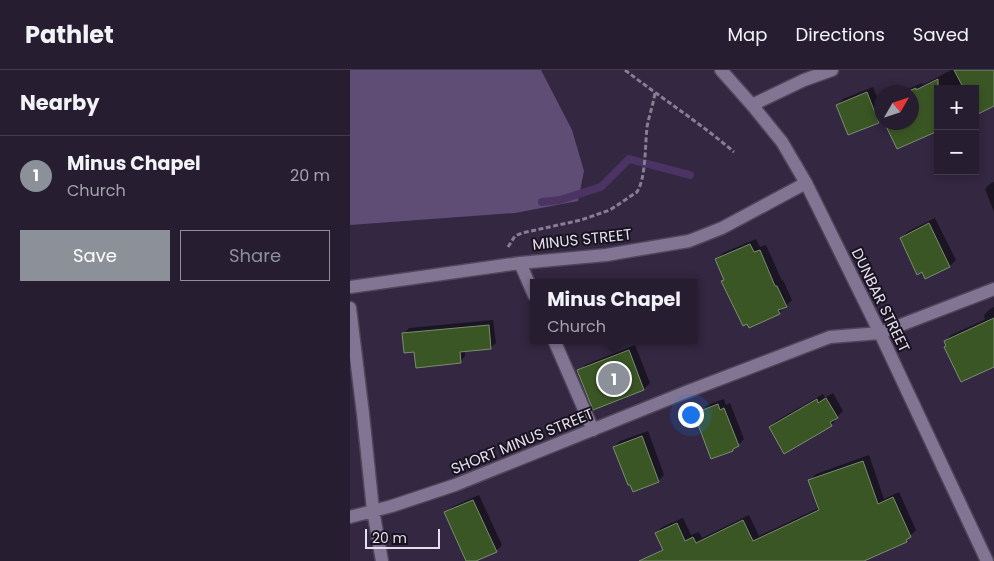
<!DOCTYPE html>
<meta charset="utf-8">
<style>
body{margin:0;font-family:Poppins,sans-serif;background:#2e2639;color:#f1f3f6}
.controls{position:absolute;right:15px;top:15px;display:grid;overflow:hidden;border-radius:0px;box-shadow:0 2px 8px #0003}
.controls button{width:45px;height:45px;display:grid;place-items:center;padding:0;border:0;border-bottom:1px solid #423b4d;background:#261d31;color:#f1f3f6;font:25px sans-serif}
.compass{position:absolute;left:524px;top:15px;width:45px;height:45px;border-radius:50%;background:#261d31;box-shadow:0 2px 8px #0003;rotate:51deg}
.scale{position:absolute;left:15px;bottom:12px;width:75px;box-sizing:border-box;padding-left:5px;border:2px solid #e5deee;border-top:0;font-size:14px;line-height:18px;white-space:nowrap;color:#e5deee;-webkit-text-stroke:4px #18131f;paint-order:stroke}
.you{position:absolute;left:340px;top:344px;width:18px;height:18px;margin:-12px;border:4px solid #fff;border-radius:50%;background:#1a73e8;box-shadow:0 0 0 8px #1a73e833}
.badge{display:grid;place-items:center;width:32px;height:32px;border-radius:50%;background:#8c9099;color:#fff;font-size:16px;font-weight:700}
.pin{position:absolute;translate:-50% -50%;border:2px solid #fff;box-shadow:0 1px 5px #0006}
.popup{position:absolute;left:180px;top:209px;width:168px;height:65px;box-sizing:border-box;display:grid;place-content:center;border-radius:0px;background:#261d31;filter:drop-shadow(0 1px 4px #0005);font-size:16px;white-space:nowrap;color:#a4a2ab}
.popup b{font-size:19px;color:#f1f3f6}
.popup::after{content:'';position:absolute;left:50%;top:100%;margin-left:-10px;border:10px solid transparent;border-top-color:#261d31}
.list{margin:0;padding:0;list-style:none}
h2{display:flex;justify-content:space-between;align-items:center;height:65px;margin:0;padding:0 20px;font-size:21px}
h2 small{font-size:16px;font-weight:400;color:#a4a2ab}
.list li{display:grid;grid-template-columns:32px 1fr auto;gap:15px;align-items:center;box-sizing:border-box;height:80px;padding:0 20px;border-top:1px solid #423b4d}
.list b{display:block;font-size:19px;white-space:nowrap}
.list p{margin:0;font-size:16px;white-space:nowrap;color:#a4a2ab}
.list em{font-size:16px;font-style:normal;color:#a4a2ab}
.actions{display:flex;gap:10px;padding:15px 20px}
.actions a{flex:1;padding:11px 0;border:1px solid #8c9099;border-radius:0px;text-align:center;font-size:18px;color:#8c9099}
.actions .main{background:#8c9099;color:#fff}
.map{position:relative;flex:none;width:644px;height:491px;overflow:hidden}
header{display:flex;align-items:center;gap:30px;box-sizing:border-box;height:70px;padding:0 25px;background:#261d31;border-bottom:1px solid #423b4d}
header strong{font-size:24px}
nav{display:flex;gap:28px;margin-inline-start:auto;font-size:18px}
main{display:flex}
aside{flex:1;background:#261d31}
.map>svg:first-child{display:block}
.green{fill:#604d76}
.shadow{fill:#0007}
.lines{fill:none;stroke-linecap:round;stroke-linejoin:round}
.stream{stroke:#4b3463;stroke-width:8}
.building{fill:#3b5625;stroke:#7b8d6f}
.minor-casing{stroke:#50455b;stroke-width:15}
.path{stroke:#887e93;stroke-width:3;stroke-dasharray:5 2.5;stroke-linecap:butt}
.minor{stroke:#827593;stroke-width:12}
.labels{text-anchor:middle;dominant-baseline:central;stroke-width:4;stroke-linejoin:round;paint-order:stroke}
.street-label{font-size:15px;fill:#e5deee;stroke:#18131f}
</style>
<header>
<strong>Pathlet</strong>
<nav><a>Map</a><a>Directions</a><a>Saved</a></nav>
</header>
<main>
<aside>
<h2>Nearby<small></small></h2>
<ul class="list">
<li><span class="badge">1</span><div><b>Minus Chapel</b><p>Church</p></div><em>20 m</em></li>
</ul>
<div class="actions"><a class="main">Save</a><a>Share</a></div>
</aside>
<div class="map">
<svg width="644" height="491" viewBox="0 0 644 491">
<rect width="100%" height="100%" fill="#332741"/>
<!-- green -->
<path class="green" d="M0,0h191l31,60 12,41 -6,30 -63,12 -165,12z"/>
<!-- shadow -->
<path class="shadow" d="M601,0h43v34l-19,-15h-37v39l-26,-6v-30h-11l21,-9 1,2z
M523,17l7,17 2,-1v16l-3,3 -30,12 -12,-29 6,-6z
M644,112v30l-9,-23 6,-6z
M585,148l21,42 -6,6 -24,11 -25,-39 6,-6z
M406,169l4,8 6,-2 16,36 1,-1 9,20 -13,13 -54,-34 -8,-20 6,-6z
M644,237v59l-47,-21 -2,-4 6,-6 33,-15 1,-1 -1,-4 6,-6z
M143,250l3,23 -6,5 -25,2v6l-5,6 -45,-11 -11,-17 5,-6z
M285,275l15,38 -6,6 -50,20 -15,-38 6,-6z
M483,323l10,18 -7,7 1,1 -6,6 -61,2 6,-6 47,-27 2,4z
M374,329l2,6 4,-2 14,36 -11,11 -36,-30 6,-5 -2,-4 6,-6z
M298,361l16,44 -6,6 -44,-34 6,-6z
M519,385l15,44 15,-7 17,38 -10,10 -45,21h-192l-13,-28 6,-6 21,-9 8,17 8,-3 3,6 47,-23 10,21 60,-28 -9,-28 6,-6z
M129,425l23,50 -6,6 -23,10h-6l-21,-48 6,-6z"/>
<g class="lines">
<!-- stream -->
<path class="stream" d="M192,132l18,-2 41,-13 28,-28 61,16"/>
</g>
<!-- building -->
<path class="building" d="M604,0h40v36l-16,8 -3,-4v-21h-11z
M588,9v52l-41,18 -13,-27h28v-30h-6l10,-4v2z
M517,22l12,31 -31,12 -12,-30z
M579,153l21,44 -25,12 -3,-7 -5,3 -17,-37z
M400,174l4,8 6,-2 15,36h2l10,21 -9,3 2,4 -31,14 -2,-4 -4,2 -22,-45 3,-1 -9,-21z
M644,248v49l-33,15 -17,-35 2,-1 -2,-5z
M139,255l2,24 -31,3 1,11 -45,5 -2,-16 -10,1 -2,-20z
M279,280l15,40 -51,20 -16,-40z
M476,328l12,20 -8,4 2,4 -48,28 -15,-27 48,-28 1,4z
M368,334l2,6 4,-2 15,38 -6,3v2l-22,8 -15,-40 6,-2 -2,-6z
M292,366l17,46 -26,10 -3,-7h-2l-15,-38z
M513,391l15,43 15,-7 18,40 -5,3 1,2 -43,19h-225l24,-11 -8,-17 22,-10 8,18 8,-4 3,6 47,-23 10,21 66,-31 -11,-30z
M123,430l24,52 -21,9h-10l-22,-49z"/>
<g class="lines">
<!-- minor casing -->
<g class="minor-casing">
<path id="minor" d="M371,0l31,35 30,37 24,41 74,150 107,228
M402,35l52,-25 28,-10
M170,193l14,32
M0,217l170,-24 86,-8 83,-14 33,-13 84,-45
M0,238l13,106 10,96 9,51
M204,270l39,90
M0,447l42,-11 63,-21 231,-93 144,-55 50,-4 114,-44"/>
</g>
<!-- path -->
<path class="path" d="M275,0c36,28 74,52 109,82
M158,177l7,-11 7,-3 59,-13 29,-10 27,-18c9,-14 8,-47 10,-65 2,-11 6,-22 8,-34"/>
<!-- minor -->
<use href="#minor" class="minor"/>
</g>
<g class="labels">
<!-- street labels -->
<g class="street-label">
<text transform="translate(232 169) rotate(-6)">MINUS STREET</text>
<text transform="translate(531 230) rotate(64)">DUNBAR STREET</text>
<text transform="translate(172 371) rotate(-22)">SHORT MINUS STREET</text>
</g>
</g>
</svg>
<div class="controls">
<button>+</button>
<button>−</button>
</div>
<svg class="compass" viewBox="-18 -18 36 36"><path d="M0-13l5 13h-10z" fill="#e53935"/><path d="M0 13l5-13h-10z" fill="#a4a2ab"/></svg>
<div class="scale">20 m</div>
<div class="you"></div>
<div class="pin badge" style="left:264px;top:309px">1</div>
<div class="popup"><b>Minus Chapel</b>Church</div>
</div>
</main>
